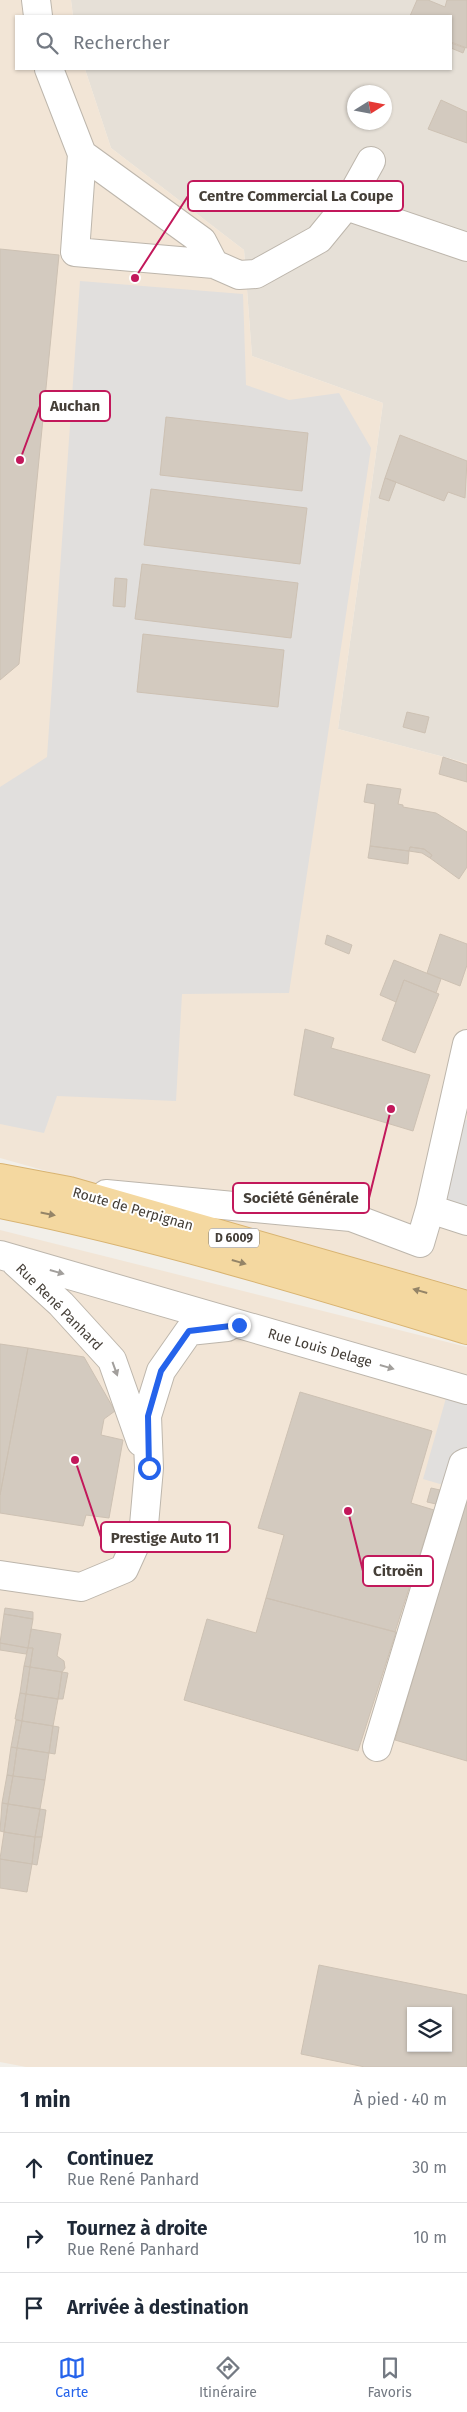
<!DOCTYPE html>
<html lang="fr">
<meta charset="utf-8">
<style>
body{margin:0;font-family:"Fira Sans",sans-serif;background:#f2f2f3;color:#1f2937}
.controls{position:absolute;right:15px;bottom:15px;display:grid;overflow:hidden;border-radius:0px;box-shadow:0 1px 4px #0004}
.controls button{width:45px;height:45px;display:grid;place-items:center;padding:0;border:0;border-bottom:1px solid #e0e1e3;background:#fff;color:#1f2937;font:25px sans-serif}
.compass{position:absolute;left:347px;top:85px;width:45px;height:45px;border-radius:50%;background:#fff;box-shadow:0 1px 4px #0004;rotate:79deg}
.stop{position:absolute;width:15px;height:15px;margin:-11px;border:4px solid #2563eb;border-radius:50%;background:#fff}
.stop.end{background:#2563eb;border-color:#fff;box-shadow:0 1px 5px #0008}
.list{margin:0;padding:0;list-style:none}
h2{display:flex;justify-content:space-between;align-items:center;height:65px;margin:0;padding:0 20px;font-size:21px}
h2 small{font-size:16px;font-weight:400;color:#747a83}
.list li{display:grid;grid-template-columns:32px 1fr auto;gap:15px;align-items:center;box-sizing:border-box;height:70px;padding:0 20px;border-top:1px solid #e0e1e3}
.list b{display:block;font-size:19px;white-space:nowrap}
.list p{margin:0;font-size:16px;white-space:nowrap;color:#747a83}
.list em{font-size:16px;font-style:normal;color:#747a83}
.icon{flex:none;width:28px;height:28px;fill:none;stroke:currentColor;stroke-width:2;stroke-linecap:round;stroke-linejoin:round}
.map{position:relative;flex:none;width:467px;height:2067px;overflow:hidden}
.search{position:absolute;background:#fff;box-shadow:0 1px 4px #0004;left:15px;right:15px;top:15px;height:55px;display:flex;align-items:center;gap:12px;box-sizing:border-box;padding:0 18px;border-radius:0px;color:#747a83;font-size:19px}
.sheet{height:275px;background:#fff}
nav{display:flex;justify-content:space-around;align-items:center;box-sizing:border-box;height:70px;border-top:1px solid #e0e1e3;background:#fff;font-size:14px;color:#747a83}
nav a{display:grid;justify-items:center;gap:2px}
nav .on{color:#2563eb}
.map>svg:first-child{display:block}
.residential{fill:#e6e0d7;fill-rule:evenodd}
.commercial{fill:#f2e5d6;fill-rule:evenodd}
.parking{fill:#e1dfdd}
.building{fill:#d3cabf;stroke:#cdc1b3;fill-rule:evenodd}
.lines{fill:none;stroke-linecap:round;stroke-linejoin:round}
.minor-casing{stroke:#bdb6ac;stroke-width:30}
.major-casing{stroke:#d8b371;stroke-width:30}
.minor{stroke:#fff;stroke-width:28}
.major{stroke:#f4d8a0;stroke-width:28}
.oneway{fill:#948467}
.oneway2{fill:#a29f9c}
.route{stroke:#2563eb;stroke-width:6}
.labels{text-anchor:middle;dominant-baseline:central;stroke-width:4;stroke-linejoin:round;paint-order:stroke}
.shield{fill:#fff;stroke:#7d7974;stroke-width:1}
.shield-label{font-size:12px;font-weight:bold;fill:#453f38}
.street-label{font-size:14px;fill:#453f38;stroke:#fff}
.leader{fill:none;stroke:#c2185b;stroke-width:2}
.callout-dot{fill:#c2185b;stroke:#fff;stroke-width:2}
.callout{fill:#fff;stroke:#c2185b;stroke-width:2}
.callout-label{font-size:15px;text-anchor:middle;font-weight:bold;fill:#453f38}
</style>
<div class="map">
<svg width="467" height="2067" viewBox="0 0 467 2067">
<rect width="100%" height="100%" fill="#f2efe9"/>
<!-- residential -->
<path class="residential" d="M71,0h396v763l-129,-34 45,-326 -131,-47 -8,-106 -133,-102 -26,-79h366v-53h-378zM354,92h30v30h-30z"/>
<!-- commercial -->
<path class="commercial" d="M0,0h71l2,16h-57v53h69l26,79 133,102 8,106 131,47 -45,326 129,34v526l-467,-131z
M0,1230l467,117v720h-441l-26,-5zM411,2011h37v37h-37z"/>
<!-- parking -->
<path class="parking" d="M80,281l163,13 3,91 43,15 50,-7 32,55 -82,545 -107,1 -6,107 -119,-5 -13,37 -44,-9v-337l47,-30z
M461,1119l6,1v92l-29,-14z
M446,1398l21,6v88l-44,-13z"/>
<!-- building -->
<path class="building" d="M417,0h11l17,7 2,-7h20v48l-16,-6v-26h-41z
M451,43l14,5 -2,5 -12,-5z
M441,100l26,12v31l-39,-14z
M0,249l59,6 -40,409 -19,16z
M166,417l142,16 -6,58 -142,-16z
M400,435l67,26 -2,37 -17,-6 -4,9 -59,-23z
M385,478l11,4 -7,19 -10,-3z
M151,489l156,19 -7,56 -156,-19z
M142,564l156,19 -7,55 -156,-19z
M115,578l12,1 -2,28 -12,-1z
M143,634l141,16 -6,57 -141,-15z
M407,712l22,5 -4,16 -22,-6z
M443,757l24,8v17l-28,-8z
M367,784l34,5 -3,15 5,1v2l33,6 31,19v35l-8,12 -29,-21 2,-3 -8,-6 -14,-2 -1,4 -39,-5 5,-42 -11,-2z
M370,846l39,5 -1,13 -40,-6z
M410,847l14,2 8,6 -2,3 -8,-5 -13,-2z
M440,934l27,10v21l-7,21 -33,-13z
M327,935l25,10 -3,9 -24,-10z
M394,960l47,19 -5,14 -32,-13 -8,22 -16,-7z
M404,980l35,14 -24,59 -33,-13z
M305,1029l29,9 -3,10 99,27 -17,56 -119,-36z
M0,1344l28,4 -28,147z
M28,1348l56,9 31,54 -11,8 -3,16 22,5 -14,78 -23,-3 -3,11 -83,-13v-18z
M300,1392l132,39 -21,72 23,7 -39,122 -129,-34 18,-63 -26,-7z
M431,1488l9,2 -4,14 -9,-2z
M466,1499h1v262l-72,-21z
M266,1598l130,34 -38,119 -174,-51 23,-81 49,14z
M5,1608l28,4v7l-29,-5z
M4,1614l29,5 -5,29 -28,-5z
M31,1629l30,5 -4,22 7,5 1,7 -3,4 -32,-5 3,-19h-5z
M0,1643l28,5 -2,6 -26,-4z
M28,1648h5l-3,19 -6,-1z
M24,1666l6,1 -4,27 -6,-1z
M30,1667l32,5 -4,27 -32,-5z
M62,1672l6,1 -5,26h-5z
M20,1693l6,1 -4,27 -7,-2z
M26,1694l32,5 -5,27 -31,-5z
M16,1720l6,1 -5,27 -6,-1z
M22,1721l31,5 -4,27 -32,-5z
M53,1726l6,1 -4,27 -6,-1z
M11,1747l6,1 -4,28 -6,-1z
M17,1748l32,5 -4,27 -32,-4z
M7,1775l6,1 -5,28 -6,-1z
M13,1776l32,4 -5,29 -32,-5z
M2,1803l6,1 -4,28 -4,-1z
M8,1804l32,5 -5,28 -31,-5z
M40,1809l6,1 -4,27h-7z
M4,1832l31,5 -3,27 -32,-5z
M35,1837h7l-5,28 -5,-1z
M0,1859l32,5 -5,28 -27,-4z
M319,1965l148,30v72h-102l-64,-13zM411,2011h37v37h-37z"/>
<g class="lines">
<!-- minor casing -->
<g class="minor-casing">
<path id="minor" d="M36,0l2,16
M49,69l33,85 -7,98 139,12 25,11 17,-1 63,-35 27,-33 121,41
M82,154l120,87 12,23
M346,206l25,-45
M106,1194l245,23 69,26 10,-34 37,12
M430,1209l37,-165
M0,1255l467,135
M16,1263l45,41 51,56 29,82
M0,1575l81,12 43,-18 20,-44 5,-57 -2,-52 14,-45 28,-40 38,-4
M377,1747l86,-283 4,-2"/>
</g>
<!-- major casing -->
<g class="major-casing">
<path id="major" d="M0,1178l69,13 398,114
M0,1204c158,32 312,79 467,126"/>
</g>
<!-- minor -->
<use href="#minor" class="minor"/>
<!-- major -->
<use href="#major" class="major"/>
</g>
<!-- one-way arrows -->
<defs><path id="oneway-solid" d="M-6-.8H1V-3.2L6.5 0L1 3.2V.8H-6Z" transform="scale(1.25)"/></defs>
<g class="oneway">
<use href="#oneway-solid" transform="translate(48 1214) rotate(11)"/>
<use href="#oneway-solid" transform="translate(239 1262) rotate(16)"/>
<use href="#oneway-solid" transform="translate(420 1291) rotate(-164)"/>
</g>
<g class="oneway2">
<use href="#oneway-solid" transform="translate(57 1272) rotate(16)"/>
<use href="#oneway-solid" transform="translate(387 1367) rotate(16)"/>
<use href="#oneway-solid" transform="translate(115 1369) rotate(70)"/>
</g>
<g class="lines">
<!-- route -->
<path class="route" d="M149,1468l-1,-52 13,-45 28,-40 50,-6"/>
</g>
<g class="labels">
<!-- shield labels -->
<rect class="shield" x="209" y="1228.5" width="50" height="19" rx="4"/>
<g class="shield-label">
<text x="234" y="1238">D 6009</text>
</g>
<!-- street labels -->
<g class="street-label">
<text transform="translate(133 1209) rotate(16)">Route de Perpignan</text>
<text transform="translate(59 1307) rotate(45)">Rue René Panhard</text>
<text transform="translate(320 1348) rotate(16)">Rue Louis Delage</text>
</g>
</g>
<!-- callouts -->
<path class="leader" d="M135 278L188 196M20 460L40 406M391 1109L369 1198M75 1460L101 1537M348 1511L363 1571"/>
<g class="callout-dot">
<circle cx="135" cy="278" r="5"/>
<circle cx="20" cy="460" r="5"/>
<circle cx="391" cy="1109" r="5"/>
<circle cx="75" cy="1460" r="5"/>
<circle cx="348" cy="1511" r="5"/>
</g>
<g class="callout">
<rect x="188" y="181" width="215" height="30" rx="5"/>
<rect x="40" y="391" width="70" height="30" rx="5"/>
<rect x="233" y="1183" width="136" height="30" rx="5"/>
<rect x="101" y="1522" width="129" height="30" rx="5"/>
<rect x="363" y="1556" width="70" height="30" rx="5"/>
</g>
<g class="callout-label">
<text x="296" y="201">Centre Commercial La Coupe</text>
<text x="75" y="411">Auchan</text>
<text x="301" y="1203">Société Générale</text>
<text x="165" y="1543">Prestige Auto 11</text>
<text x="398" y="1576">Citroën</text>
</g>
</svg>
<div class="controls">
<button><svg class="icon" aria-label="layers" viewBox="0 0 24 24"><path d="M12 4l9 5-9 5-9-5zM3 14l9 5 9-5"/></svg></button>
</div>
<svg class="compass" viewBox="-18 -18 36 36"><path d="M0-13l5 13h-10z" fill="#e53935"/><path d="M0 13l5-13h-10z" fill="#747a83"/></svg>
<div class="stop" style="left:149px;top:1468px"></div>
<div class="stop end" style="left:239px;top:1325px"></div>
<div class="search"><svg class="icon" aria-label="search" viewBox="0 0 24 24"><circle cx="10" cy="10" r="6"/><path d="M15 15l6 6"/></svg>Rechercher</div>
</div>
<section class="sheet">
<h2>1 min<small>À pied · 40 m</small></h2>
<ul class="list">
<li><svg class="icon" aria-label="ahead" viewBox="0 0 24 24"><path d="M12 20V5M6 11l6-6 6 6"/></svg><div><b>Continuez</b><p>Rue René Panhard</p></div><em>30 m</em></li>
<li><svg class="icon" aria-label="right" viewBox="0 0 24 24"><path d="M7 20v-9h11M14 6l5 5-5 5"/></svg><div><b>Tournez à droite</b><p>Rue René Panhard</p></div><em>10 m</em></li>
<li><svg class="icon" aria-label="arrive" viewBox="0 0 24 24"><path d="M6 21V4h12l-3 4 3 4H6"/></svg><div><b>Arrivée à destination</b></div></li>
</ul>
</section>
<nav>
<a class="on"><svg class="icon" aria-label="map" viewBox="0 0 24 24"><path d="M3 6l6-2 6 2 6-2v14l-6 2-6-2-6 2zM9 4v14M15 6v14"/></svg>Carte</a>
<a><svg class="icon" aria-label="directions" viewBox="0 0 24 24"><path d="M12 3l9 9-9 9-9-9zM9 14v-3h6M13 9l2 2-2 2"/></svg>Itinéraire</a>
<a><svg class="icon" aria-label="saved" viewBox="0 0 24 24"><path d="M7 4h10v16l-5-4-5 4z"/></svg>Favoris</a>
</nav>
